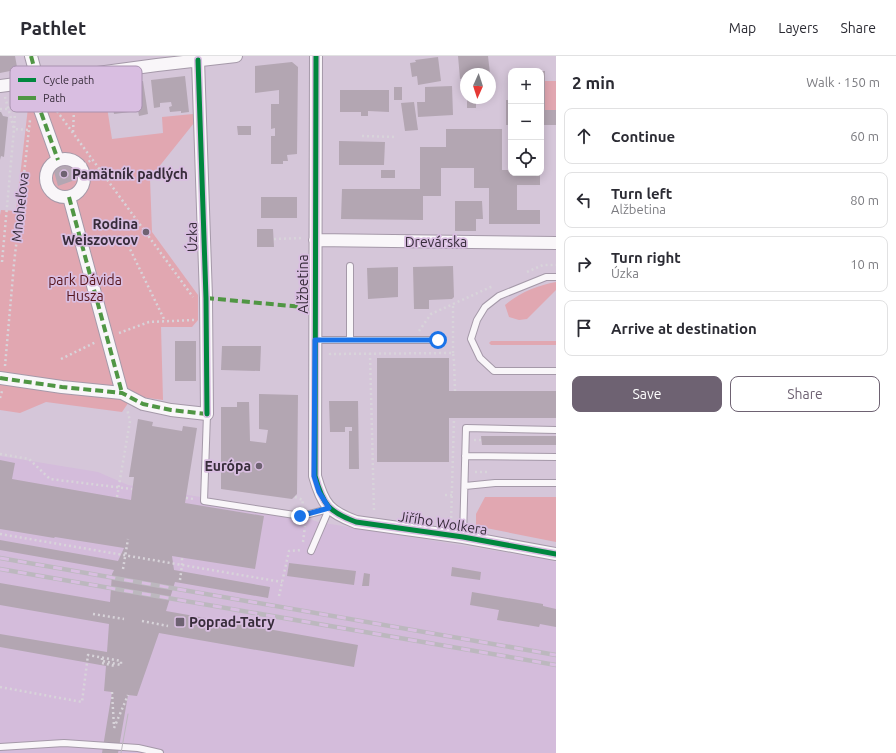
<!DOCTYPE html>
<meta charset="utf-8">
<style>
body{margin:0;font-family:Ubuntu,sans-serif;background:#f2f2f3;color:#2b2b33}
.controls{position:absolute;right:12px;top:12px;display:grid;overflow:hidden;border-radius:8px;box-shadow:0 2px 10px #0003}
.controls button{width:36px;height:36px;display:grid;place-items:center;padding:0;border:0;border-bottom:1px solid #e1e1e2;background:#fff;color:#2b2b33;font:20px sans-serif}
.compass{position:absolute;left:460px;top:12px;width:36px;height:36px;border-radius:50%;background:#fff;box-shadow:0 2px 10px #0003;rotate:183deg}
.stop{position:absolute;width:12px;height:12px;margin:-9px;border:3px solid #1a73e8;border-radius:50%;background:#fff}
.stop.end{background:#1a73e8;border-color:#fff;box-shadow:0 1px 4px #0008}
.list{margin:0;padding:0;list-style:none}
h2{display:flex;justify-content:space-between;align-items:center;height:52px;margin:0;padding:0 16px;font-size:17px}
h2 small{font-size:13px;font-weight:400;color:#7c7c81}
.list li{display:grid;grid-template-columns:26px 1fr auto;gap:12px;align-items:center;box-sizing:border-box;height:56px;margin:0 8px 8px;padding:0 8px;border:1px solid #e1e1e2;border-radius:8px}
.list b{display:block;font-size:15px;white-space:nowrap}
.list p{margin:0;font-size:13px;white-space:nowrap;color:#7c7c81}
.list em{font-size:13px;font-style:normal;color:#7c7c81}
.actions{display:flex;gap:8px;padding:12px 16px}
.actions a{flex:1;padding:9px 0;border:1px solid #6e6272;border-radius:8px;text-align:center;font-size:14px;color:#6e6272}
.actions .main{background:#6e6272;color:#fff}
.icon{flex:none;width:22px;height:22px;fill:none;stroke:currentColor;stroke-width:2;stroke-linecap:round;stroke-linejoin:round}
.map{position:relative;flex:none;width:556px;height:697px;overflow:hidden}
header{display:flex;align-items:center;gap:24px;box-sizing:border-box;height:56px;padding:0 20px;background:#fff;border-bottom:1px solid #e1e1e2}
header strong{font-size:19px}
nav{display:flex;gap:22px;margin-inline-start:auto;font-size:14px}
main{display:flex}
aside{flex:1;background:#fff}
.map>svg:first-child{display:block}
.built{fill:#d4bcdb}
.green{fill:#e1a7b1}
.building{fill:#b3a6b2}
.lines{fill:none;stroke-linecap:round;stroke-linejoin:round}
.lane-casing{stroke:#a599a9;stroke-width:8}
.street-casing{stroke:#a599a9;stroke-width:14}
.path{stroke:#d8d4da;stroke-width:2.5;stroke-dasharray:2 3;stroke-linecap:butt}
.lane{stroke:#f9f6f9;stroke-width:6}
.street{stroke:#f9f6f9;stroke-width:12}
.tram{stroke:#bcb8be;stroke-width:1}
.rail-casing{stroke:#bcb8be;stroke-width:4.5}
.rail{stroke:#d9bee1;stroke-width:3;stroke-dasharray:9;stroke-linecap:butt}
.quiet{stroke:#509644;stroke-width:4;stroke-dasharray:8 4;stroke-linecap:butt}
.cycleway-casing{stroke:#d9bee1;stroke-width:8}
.cycleway{stroke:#00873e;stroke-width:5}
.route{stroke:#1a73e8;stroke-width:5}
.poi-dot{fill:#6e6272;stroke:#d9bee1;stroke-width:1.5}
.labels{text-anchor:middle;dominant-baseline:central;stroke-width:3.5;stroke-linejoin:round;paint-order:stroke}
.poi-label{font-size:14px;font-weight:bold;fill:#372c3a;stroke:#d9bee1;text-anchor:start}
.street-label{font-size:14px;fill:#372c3a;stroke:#d9bee1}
.park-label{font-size:14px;fill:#55141b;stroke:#d9bee1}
.key{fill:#d9bee1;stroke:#a892af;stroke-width:1}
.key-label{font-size:11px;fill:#372c3a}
</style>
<header>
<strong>Pathlet</strong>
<nav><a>Map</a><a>Layers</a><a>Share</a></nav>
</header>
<main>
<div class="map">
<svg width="556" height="697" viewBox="0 0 556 697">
<rect width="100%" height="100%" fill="#d5c6d9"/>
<!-- built -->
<path class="built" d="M0,400l98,16 30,13 162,27 28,10 227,37 11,3v191h-556z"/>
<!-- green -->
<path class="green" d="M545,25h11v29h-11z
M104,32l8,51 51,-6 -1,-16 31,-3 1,9 -44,55 2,54 46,63v25l-6,7h-31l2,73 -30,-4 -11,16 -76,-10 -26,11 -20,-3v-195l1,-5 15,1 13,-112z
M556,226v8l-29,29 -8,1 -10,-3 -4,-12c14,-12 33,-20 51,-23z
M491,285h65v4h-65l-2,-2z
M485,441h71v45l-80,-16v-12z"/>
<!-- building -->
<path class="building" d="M0,0h15l2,11 -2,3 -15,3z
M458,0h30l2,18h-24v4l-6,1z
M438,1l3,24 -23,4 -1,-9 -5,1 -2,-14 6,-1 -1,-2z
M292,6l6,5 -1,87 -10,1 1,6h-5v3h-12v-28h4v-8l-4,1v-25h8v-14l-24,3v-27z
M541,15h4v39h11v15h-15z
M185,20l4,36 -8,1v-2l-11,1 -1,-5 3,-1 -1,-4 -11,1v4l-6,1 -3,-28z
M143,25l5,33 -9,2 -1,-5 -24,3 -4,-28z
M452,30l1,29 -35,2 -1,-15h8v-15z
M394,31h8v13h-8z
M340,34h49v22l-21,-1v5h-7v-4h-21z
M467,42h9v10h-9z
M506,44h5v25h-5z
M414,46l4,28 -13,1 -4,-28z
M0,56h1l2,4 5,1 -4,40 -3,-1 -1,4z
M237,70h14v9h-13z
M446,73h56v41h9v3h29v12h-23v25h23v14h-51v-36h-15v-20h-33v28h-18v24l-82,-1 1,-30h78v-42h26z
M339,85l46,1 -1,23h-45z
M70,107l5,17 -17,6 -5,-18z
M381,114h14v8h-14z
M261,141h36v21h-36z
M455,145h27l1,18h-7v12h-21z
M257,173h16l1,18h-17z
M453,210l1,31 -2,2 -23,1v9h-15l-1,-42z
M398,211v30l-30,2 -1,-31z
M175,285h21v40h-21z
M222,290h39l-1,25 -39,-1z
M377,302h72v33h107v27h-107v44h-72z
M259,338l39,1 -1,99 -5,5 -71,-10v-82h16v-5h12l1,39 16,2 2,-13 -9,-1z
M329,345h29l1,68h-10v-38h3v-4h-7v5h-15z
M138,363l15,3 -1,4 30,5 1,-5 14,2 -12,75 79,13 -9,53 -83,-13 2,14 96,17 -2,11 -93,-16 -9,29 192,34 -4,22 -195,-34 -22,63 -9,-1 -10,58h-16l10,-61 -8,-1 2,-25 -106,-19v-13l107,18 2,-28 -109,-19v-22l110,19 2,-28 2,-4 -114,-20v-10l118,21 6,-13 -69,-11 -1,1 -54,-9v-69l15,3 -3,16 119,21 3,-23h-5z
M481,380h75v9h-74z
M289,507l67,8 -2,14 -67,-9z
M452,511l29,5 -1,8 -29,-4z
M364,517l6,1 -1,12h-7z
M472,536l71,12v2l13,3v18l-16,-3 -1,3 -42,-7 2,-10 -29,-5z"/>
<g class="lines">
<!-- lane casing -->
<g class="lane-casing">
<path id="lane" d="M350,210v74
M556,221h-10l-47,19 -14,11 -8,13 -6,19 9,19 14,13h62
M315,284h122
M207,358l-3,87 97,15 28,-7
M465,400l91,1
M465,430l30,-3h61
M463,481l3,-109 90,2
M311,495l18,-42
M0,691l64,-4 74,5 22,5"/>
</g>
<!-- street casing -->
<g class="street-casing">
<path id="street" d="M31,0l3,11
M316,0l-1,420c8,29 14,36 41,46l107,15 93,17
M0,30l157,-21 79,-9
M33,34l25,70
M46 122a19 19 0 1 1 38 0a19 19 0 1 1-38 0Z
M69,141l53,196
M315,184l241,3
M0,322l62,9 60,6 21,11 28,6 36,4 -1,-116 -8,-238"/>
</g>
<!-- path -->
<path class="path" d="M16,40l-2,33 15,1
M54,51l139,190
M0,53h8
M73,76l2,-44
M362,80l35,1
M80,111l13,-8
M274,183l29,-1
M128,189l37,76
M2,206l12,-133 -9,-32
M527,216l16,-7h13
M419,275l12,-17 62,-28
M119,277l30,-11 45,-2
M370,297l4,158
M453,297v-48
M330,299v-1l123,-1 1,8 1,30
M61,303l35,-17
M5,310l9,-102 16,-144
M0,342l2,-7
M474,384h8
M0,398l29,5 21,20 82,10
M475,416h15
M445,439h7
M117,441l13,-76 -3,-12
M295,441l8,3 -1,7
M186,442l8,1
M451,467l3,-105
M0,478l282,48
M303,486l2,-16
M123,513l5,-30
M180,524l2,-15v-8
M279,540l10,-45 13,-1
M93,558l31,5
M142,565l26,5
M102,602v5l13,3
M103,605l18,4
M0,631l82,15 6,-47 33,6v4
M112,636l2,35
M114,672l14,-33"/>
<!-- lane -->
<use href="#lane" class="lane"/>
<!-- street -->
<use href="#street" class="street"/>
<!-- tram -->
<path class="tram" d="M121,697l7,-39"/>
<!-- rail casing -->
<g class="rail-casing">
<path id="rail" d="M0,502l556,97
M0,513l556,96"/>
</g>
<!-- rail -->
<use href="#rail" class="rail"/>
<!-- quiet -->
<path class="quiet" d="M31,0l3,11
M33,34l25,70
M69,141l53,196
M206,242l97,9
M0,322l62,9 60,6 21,11 28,6 36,4"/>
<!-- cycleway casing -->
<g class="cycleway-casing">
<path id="cycleway" d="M316,0l-1,420c8,29 14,36 41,46l107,15 93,17
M198,4l8,238 1,116"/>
</g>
<!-- cycleway -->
<use href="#cycleway" class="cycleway"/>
</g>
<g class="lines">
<!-- route -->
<path class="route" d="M300,460l29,-8 -10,-16 -5,-16 1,-136h123"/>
</g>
<!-- markers -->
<g class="poi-dot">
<circle cx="64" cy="118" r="4"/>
<circle cx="146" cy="176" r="4"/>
<circle cx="259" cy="410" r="4"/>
<rect x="175" y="561" width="10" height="10" rx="2"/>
</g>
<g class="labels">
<!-- poi labels -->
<g class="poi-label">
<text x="72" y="118">Pamätník padlých</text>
<text x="138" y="168" text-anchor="end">Rodina<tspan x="138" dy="16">Weiszovcov</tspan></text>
<text x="251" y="410" text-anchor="end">Európa</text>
<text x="189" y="566">Poprad-Tatry</text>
</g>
<!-- street labels -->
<g class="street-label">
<text transform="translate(20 151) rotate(-84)">Mnoheľova</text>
<text transform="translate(192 181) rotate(-91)">Úzka</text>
<text x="436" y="186">Drevárska</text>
<text transform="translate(303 228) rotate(-90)">Alžbetina</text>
<text transform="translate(443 467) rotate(9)">Jiřího Wolkera</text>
</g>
<!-- park labels -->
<g class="park-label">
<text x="85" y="224">park Dávida<tspan x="85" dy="16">Husza</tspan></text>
</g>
</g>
<!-- legend -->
<rect x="10" y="10" width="132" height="46" rx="6" class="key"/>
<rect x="18" y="22" width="18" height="4" fill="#00873e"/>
<rect x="18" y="40" width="18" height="4" fill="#509644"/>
<g class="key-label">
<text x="43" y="28">Cycle path</text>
<text x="43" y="46">Path</text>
</g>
</svg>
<div class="controls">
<button>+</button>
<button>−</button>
<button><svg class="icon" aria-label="locate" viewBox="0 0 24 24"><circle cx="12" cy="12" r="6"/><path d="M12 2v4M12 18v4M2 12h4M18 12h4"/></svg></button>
</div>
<svg class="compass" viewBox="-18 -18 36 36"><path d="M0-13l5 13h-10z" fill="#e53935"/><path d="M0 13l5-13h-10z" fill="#7c7c81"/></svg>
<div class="stop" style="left:438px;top:284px"></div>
<div class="stop end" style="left:300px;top:460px"></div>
</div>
<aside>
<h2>2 min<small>Walk · 150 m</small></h2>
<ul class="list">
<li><svg class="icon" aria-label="ahead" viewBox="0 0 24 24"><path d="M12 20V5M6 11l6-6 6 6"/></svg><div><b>Continue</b></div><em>60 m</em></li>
<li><svg class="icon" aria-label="left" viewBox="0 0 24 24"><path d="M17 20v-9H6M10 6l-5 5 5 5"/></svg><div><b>Turn left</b><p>Alžbetina</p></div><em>80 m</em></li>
<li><svg class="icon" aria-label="right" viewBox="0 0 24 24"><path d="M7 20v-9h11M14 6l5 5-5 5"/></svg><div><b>Turn right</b><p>Úzka</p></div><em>10 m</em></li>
<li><svg class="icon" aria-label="arrive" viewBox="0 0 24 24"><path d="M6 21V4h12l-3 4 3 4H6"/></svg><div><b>Arrive at destination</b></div></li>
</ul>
<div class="actions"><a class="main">Save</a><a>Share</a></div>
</aside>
</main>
